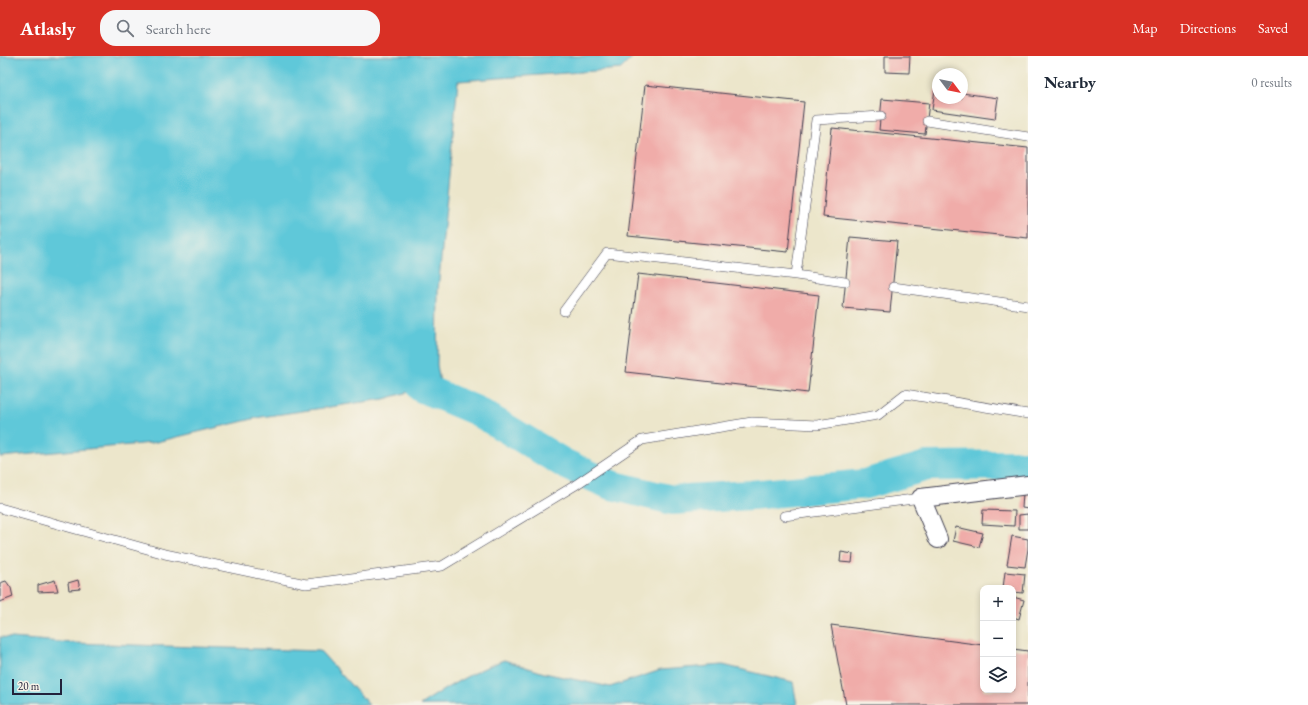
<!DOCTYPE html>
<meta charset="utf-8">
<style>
body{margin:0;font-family:"EB Garamond",serif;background:#f6f6f7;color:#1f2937}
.controls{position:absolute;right:12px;bottom:12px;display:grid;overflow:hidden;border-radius:8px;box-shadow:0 2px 6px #0003}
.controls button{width:36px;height:36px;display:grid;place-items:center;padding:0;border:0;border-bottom:1px solid #e0e1e3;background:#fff;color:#1f2937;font:20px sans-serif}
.compass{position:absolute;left:932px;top:12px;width:36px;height:36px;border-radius:50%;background:#fff;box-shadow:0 2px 6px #0003;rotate:122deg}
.scale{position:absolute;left:12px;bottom:10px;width:50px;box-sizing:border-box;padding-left:4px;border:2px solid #22223b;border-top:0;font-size:11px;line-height:14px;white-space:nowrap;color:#22223b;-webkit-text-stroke:3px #f7f3e8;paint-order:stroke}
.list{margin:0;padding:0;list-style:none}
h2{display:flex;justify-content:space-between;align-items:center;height:52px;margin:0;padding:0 16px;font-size:17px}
h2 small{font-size:13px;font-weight:400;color:#747a83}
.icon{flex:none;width:22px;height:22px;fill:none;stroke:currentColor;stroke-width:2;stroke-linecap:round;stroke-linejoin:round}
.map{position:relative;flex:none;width:1028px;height:649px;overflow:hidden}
header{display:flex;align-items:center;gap:24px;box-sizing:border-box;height:56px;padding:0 20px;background:#d93025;color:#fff}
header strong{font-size:19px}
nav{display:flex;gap:22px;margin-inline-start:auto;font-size:14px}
.search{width:280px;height:36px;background:#f6f6f7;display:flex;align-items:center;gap:10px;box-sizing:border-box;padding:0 14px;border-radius:16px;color:#747a83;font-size:15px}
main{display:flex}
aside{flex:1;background:#fff}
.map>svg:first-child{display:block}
.water{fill:#5ec8d9;stroke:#40758a}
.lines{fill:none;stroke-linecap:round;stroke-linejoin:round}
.river{stroke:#5ec8d9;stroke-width:30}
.building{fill:#f0aca9}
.lane-casing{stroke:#403f51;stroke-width:10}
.street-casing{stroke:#403f51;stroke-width:20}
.lane{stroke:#fff;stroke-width:9}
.street{stroke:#fff;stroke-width:18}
</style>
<header>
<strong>Atlasly</strong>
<div class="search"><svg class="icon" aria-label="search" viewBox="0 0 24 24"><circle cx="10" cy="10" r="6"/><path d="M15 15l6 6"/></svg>Search here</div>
<nav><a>Map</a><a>Directions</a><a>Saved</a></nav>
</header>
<main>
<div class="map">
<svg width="1028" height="649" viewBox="0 0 1028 649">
<rect width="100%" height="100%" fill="#f7f3e8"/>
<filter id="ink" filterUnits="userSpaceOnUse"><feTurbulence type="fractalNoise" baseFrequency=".025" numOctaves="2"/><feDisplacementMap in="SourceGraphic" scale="8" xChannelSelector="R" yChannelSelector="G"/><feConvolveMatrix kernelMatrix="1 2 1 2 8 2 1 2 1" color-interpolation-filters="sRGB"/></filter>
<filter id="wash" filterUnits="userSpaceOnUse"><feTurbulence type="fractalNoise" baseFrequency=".012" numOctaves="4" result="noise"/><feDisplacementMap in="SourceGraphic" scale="16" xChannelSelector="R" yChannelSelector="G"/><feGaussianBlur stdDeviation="0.9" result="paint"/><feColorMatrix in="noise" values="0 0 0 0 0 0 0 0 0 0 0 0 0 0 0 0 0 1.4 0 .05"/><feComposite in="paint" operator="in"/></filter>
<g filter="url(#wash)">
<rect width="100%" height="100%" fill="#ece6cb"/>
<!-- water -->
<path class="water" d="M0,0h634l-13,13 -163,12 -20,209 -1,75 3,18 -56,16 -123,18 -109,26 -152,14z
M0,581l73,6 247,8 49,54h-369z
M504,604l40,13 66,14 51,-17 62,-5 70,17 4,23h-377c27,-18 54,-34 84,-45z"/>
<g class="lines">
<!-- river -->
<path class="river" d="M422,332l55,23 88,53 46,21 61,15 79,-5 114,-11 62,-18 101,-1"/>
</g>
<g id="blocks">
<!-- building -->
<path class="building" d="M885,0h25l-1,17 -24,-1z
M645,29l159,17 -16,150 -160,-16z
M935,33l3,1v8h24v-5l36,5 -3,21 -63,-9z
M882,43l47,4 -4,31 -46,-4z
M832,72l196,20v90l-205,-21z
M850,181l47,4 -7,71 -47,-4z
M638,218l181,21 -11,98 -182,-21z
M1023,437l5,1v15l-6,-1z
M983,454l32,1 -1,15 -32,-2z
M1028,458v15h-9v-14z
M956,471l27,6 -4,14 -26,-6z
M1012,480l16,3v10l-3,18 -18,-2z
M841,496l12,2 -1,9 -12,-1z
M1005,516l20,2 -2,19 -10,-1v-4h-10z
M55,524l3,11 -20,1v-7z
M78,524l2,9 -11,1 -1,-7z
M6,525l5,7 2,9 -13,5v-19z
M1013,541l11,3 -5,19 -6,-2z
M831,569l152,20v45h30v-41l15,2v54h-182z"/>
</g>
</g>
<g filter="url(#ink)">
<use href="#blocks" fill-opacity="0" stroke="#403f51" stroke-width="1"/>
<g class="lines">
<!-- lane casing -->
<g class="lane-casing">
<path id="lane" d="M927,65l101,16
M796,219l20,-155 65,-4
M893,231l135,19
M564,255l43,-58 189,22 49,7
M0,452l165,46 141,30 136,-18 132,-80 68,-46 110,-18 65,3 61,-10 27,-21 123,20
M784,460l137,-18"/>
</g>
<!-- street casing -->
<g class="street-casing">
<path id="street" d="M938,483l-17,-41 107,-13"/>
</g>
<!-- lane -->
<use href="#lane" class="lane"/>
<!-- street -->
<use href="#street" class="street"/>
</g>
</g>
</svg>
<div class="controls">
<button>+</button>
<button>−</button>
<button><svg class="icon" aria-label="layers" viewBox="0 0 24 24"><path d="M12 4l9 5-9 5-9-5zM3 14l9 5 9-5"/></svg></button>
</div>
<svg class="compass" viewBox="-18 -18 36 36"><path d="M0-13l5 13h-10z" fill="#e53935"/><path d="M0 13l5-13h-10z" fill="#747a83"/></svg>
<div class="scale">20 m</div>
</div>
<aside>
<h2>Nearby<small>0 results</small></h2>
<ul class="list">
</ul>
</aside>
</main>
